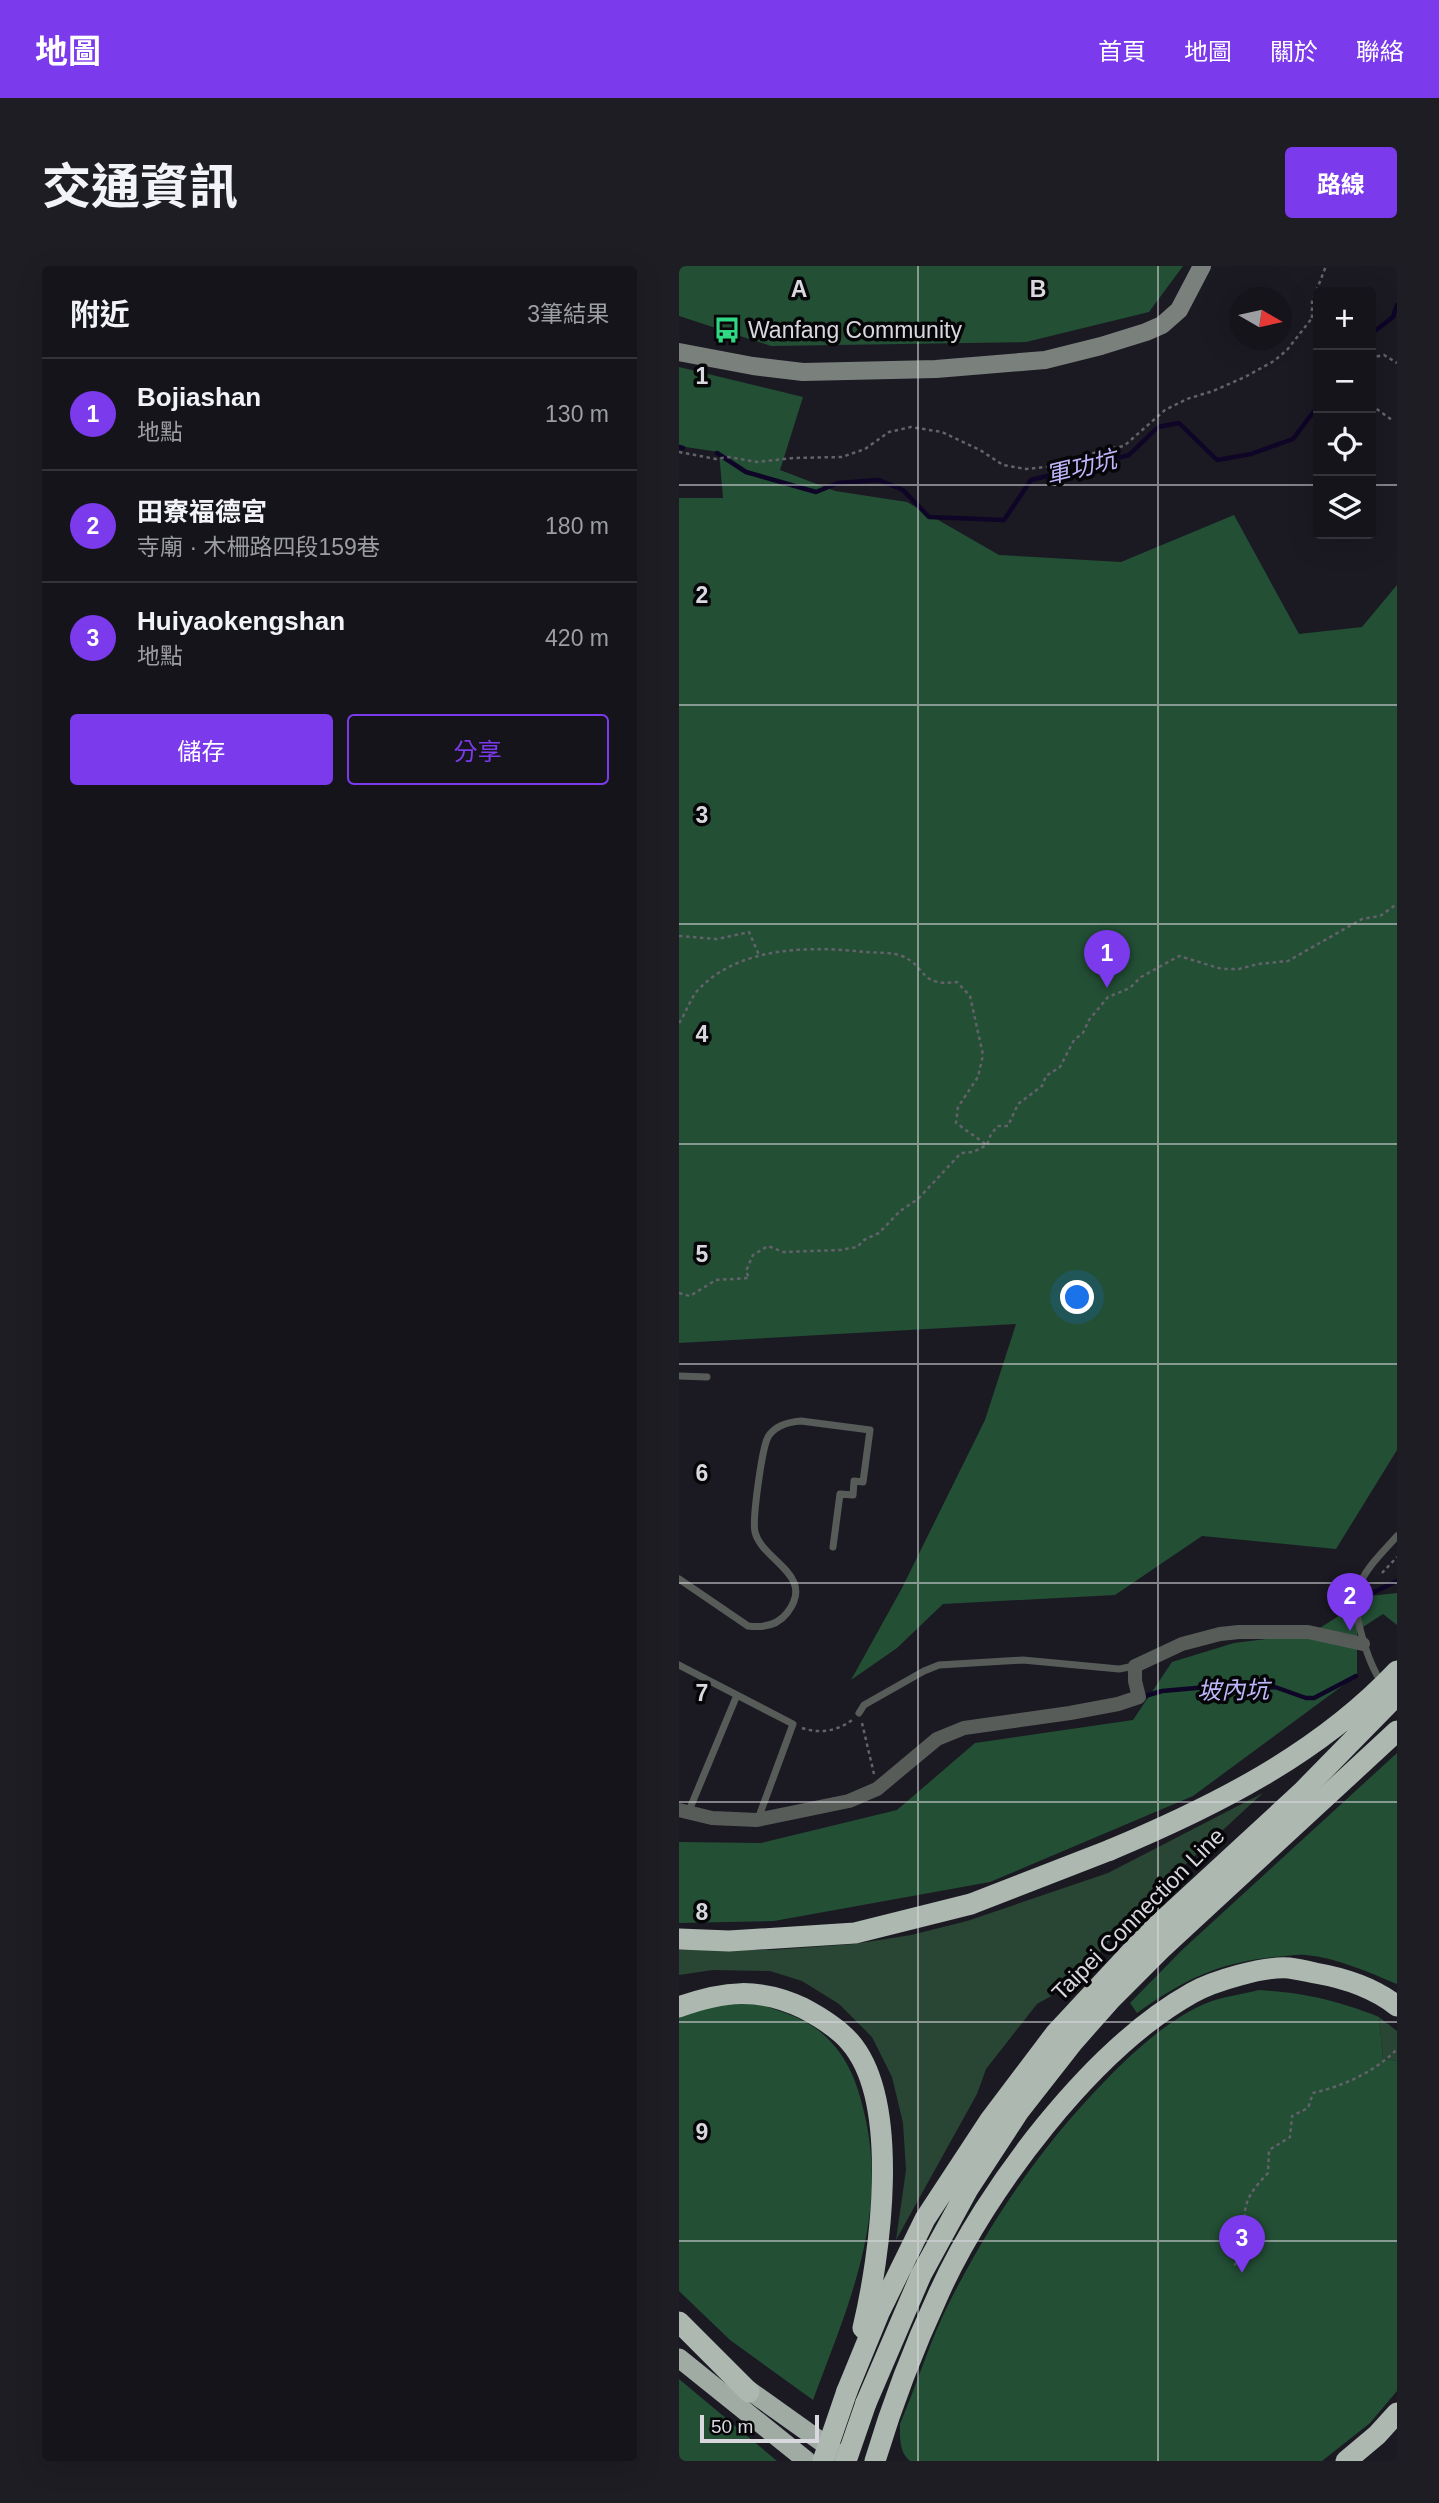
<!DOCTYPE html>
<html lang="zh-TW">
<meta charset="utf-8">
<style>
body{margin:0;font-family:Helvetica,"Noto Sans TC",sans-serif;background:#1d1d23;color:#f1f3f6}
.controls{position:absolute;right:21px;top:21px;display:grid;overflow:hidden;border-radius:7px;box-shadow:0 7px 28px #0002}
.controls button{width:63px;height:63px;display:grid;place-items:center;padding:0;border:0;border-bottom:2px solid #333339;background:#14141a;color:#f1f3f6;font:35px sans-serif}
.compass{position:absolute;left:550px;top:21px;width:63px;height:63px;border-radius:50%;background:#14141a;box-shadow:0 7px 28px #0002;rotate:99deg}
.scale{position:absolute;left:21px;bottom:18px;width:119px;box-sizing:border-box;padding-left:7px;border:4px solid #d8d8de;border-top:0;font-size:19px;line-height:24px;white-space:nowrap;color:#d8d8de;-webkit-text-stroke:5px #060609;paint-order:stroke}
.you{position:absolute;left:399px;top:1032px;width:24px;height:24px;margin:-18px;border:5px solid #fff;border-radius:50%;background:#1a73e8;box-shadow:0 0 0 10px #1a73e833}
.badge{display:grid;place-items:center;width:46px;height:46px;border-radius:50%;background:#7c3aed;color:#fff;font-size:23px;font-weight:700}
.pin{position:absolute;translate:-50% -58px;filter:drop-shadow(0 2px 4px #0008)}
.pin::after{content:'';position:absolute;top:37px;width:24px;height:21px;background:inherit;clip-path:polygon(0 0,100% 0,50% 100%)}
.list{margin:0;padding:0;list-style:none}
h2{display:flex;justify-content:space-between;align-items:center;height:91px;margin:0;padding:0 28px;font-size:30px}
h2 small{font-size:23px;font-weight:400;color:#9d9ea2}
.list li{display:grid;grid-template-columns:46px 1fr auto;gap:21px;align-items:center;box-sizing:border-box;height:112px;padding:0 28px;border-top:2px solid #333339}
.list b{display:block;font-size:26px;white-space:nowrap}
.list p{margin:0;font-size:23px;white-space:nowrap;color:#9d9ea2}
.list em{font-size:23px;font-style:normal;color:#9d9ea2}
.actions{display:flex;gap:14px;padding:21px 28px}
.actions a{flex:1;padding:16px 0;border:2px solid #7c3aed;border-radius:7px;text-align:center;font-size:24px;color:#7c3aed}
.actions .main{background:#7c3aed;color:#fff}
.icon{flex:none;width:38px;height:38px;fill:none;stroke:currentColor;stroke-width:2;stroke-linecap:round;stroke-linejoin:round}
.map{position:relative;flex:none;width:718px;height:2195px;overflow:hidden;border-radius:7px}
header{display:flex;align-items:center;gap:42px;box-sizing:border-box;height:98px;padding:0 35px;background:#7c3aed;color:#fff}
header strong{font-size:33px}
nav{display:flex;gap:38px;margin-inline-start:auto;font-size:24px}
.intro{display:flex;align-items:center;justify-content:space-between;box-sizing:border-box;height:168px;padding:0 42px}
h1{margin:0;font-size:49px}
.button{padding:18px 32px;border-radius:7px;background:#7c3aed;color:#fff;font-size:24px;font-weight:700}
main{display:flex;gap:42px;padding:0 42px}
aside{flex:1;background:#14141a;border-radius:7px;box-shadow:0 7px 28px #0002}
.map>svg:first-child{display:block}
.green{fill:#294533}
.forest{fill:#234f35}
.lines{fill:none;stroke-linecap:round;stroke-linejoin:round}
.stream{stroke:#0e0527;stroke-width:4.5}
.path{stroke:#63626a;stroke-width:2.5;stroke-dasharray:3.5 3.5;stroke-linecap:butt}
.service{stroke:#585c59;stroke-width:7}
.minor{stroke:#585c59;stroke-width:14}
.secondary{stroke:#7a817c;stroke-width:18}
.trunk{stroke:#a0aba4;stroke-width:19}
.motorway{stroke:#acb8b0;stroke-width:21}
.motorway-bridge{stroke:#acb8b0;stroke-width:21}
.grid{fill:none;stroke:#d8d8de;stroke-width:2;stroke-opacity:0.55}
.labels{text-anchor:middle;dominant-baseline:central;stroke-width:7;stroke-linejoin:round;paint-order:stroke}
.poi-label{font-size:23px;fill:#d8d8de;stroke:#060609;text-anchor:start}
.street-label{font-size:23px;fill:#d8d8de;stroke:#060609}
.water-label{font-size:24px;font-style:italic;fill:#beb5fa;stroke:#060609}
.grid-label{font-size:23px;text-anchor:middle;font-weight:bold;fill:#d8d8de;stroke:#060609;stroke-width:7;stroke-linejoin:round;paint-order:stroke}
</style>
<header>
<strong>地圖</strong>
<nav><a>首頁</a><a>地圖</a><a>關於</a><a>聯絡</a></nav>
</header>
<div class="intro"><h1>交通資訊</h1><a class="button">路線</a></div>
<main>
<aside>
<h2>附近<small>3筆結果</small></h2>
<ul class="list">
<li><span class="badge">1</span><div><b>Bojiashan</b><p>地點</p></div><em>130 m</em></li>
<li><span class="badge">2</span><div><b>田寮福德宮</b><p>寺廟 · 木柵路四段159巷</p></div><em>180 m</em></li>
<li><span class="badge">3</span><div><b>Huiyaokengshan</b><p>地點</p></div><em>420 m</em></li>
</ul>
<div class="actions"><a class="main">儲存</a><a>分享</a></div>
</aside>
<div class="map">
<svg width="718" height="2195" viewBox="0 0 718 2195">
<rect width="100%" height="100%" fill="#1b1a23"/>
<!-- green -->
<path class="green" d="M584,1527l-103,95 -93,99 -30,17 -51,65 -9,25 -81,146 10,-70 -3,-47 -11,-46 -20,-40 -33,-33 -37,-23 -32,-10 -57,-1 -34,5v-25h92l83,-6 57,-9 56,-14 141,-48z
M700,1751l18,14v30l-14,-2z"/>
<!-- forest -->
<path class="forest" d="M0,0h504l-34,46 -123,30 -255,4 -92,-30z
M0,101l124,30 -23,73 55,21 72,11 92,53 122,7 113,-47 65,119 63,-7 35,-42v865l-61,99 -134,-13 -87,59 -172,9 -46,44 -46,32 51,-92 83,-168 31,-96 -337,19v-845h44l-4,-46 -40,-6z
M718,1327v32l-14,-11 -26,17v44l-164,121 -203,86 -216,39 -95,2v-81l82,1 136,-33 78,-67 158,-23 39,-58 62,-19 78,-10 58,-37z
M718,1487v231c-29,-12 -60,-26 -91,-29 -10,-1 -22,2 -32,2 -57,6 -91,23 -137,56l-7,-10 52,-53z
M580,1724c46,3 77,10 120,27l4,42 14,2v330l-27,32 -48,38h-412c-11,-9 -10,-23 -10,-37 17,-40 30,-84 50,-123 41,-81 92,-156 156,-221 28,-29 67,-65 106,-79 15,-5 31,-7 47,-11z
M76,1737c22,7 45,13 63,27 27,21 39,50 46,82 25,105 -15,191 -51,288l-83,-60 -51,-49v-274l36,-13z
M0,2113l98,82h-98z"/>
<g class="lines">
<!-- stream -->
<path class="stream" d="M692,68l22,-17 4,-12
M0,181l4,1
M38,187l29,19 70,20 22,-9 41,-3 24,10 26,27 75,3 27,-40 98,-25 29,-28 21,-4 38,37 34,-6 42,-15 25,-33
M689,1329l29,-14
M466,1430l17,-5 45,-4 28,2 40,-2 31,11h8l42,-22"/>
<!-- path -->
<path class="path" d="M633,52v-16l14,-36
M692,88l3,3 10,-2 13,8
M692,99l3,-8
M692,139l21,15
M0,186l37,7 13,-2 28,5 37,-4 48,-1 23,-8 24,-17 22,-5 31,5 38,18 23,15 23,4 39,-4 36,-15 23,-4 41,-36 22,-11 26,-8 32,-14 29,-16 13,-11 25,-32 6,2
M0,670l38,3 32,-7 10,23
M0,757c7,-10 11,-24 19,-33 41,-44 112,-44 167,-38 11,1 27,0 37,4 25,10 16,31 55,26l13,14 13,59 -5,22 -20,30 -2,16 31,22
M0,1027l11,3 26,-16 33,-2 -3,-7 7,-16 15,-9 15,6 57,-2 17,-3 7,-7 15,-7 21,-22 18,-12 43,-46 12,-1 14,-7 4,-11 7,-8h10l10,-22 24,-18 4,-10 14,-9 14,-27 9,-7 6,-13 19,-23 22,-9 11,-11 38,-21 43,13h17l19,-5 30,-3 74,-42 18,-3 17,-12
M703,1307l15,-16
M183,1457l12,51
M123,1462c17,6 36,3 50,-8
M555,1999l16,-11c-7,-40 -12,-50 18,-81l1,-23 21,-13 2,-21 16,-8 5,-15c30,-7 62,-21 84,-44"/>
<!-- service -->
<path class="service" d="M0,1110l28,1
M0,1313l69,47c15,2 29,0 39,-13 30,-38 -25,-52 -32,-81 -3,-12 7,-84 13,-95 7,-12 20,-15 33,-16l69,9 -7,52 -9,-1 -1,14 -13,-1 -7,53
M0,1399l114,59 -35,95
M703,1417c-13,-18 -32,-74 -24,-94 6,-20 26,-38 39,-53
M180,1447l5,-8 60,-34 15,-6 84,-5 96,9 16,-3
M9,1547l49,-118"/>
<!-- minor -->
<path class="minor" d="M0,1544l33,8 45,2 92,-19 28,-12 60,-50 27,-11 106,-15 48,-9 21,-7 -4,-16v-15l47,-22 38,-10 19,-2h69l55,12"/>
<!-- secondary -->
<path class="secondary" d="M0,86l74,14 50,6 133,-3 109,-9 56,-14 45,-14 16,-7 17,-15 23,-44"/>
<!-- trunk -->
<path class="trunk" d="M0,2092l128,103
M57,2115l104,74"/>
<!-- motorway -->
<path class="motorway" d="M0,1673l50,2 126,-8 116,-29 139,-54
M0,1741c44,-16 80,-20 124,1 17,9 34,19 47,34 52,60 30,215 13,286
M0,2056l70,70
M168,2125l32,-78 46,-94 65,-99 65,-86 92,-99
M187,2137l55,-128 47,-86 51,-78 54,-69 38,-43 50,-50 236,-218
M196,2195c17,-57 39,-114 64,-168 47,-104 153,-244 253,-300 21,-12 72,-27 97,-25 8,1 17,3 26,5 29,5 58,14 82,33
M667,2195l31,-26 20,-22"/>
<!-- motorway-bridge -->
<path class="motorway-bridge" d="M431,1584c103,-43 209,-96 287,-179
M468,1669l155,-143 95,-97
M144,2195l24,-70
M167,2195l20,-58"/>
</g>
<!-- grid -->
<path class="grid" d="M239,0v2195M479,0v2195M0,219h639M692,219h26M0,439h718M0,658h718M0,878h718M0,1098h718M0,1317h718M0,1536h718M0,1756h718M0,1975h718"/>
<!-- icons -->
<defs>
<g id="bus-bare" transform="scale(2.1)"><path d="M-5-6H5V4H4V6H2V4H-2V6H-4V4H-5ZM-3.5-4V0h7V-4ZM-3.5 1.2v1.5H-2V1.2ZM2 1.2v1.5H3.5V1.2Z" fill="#30d883" stroke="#060609" stroke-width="2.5" paint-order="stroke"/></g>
</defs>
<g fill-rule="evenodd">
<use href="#bus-bare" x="48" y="64"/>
</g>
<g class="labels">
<!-- poi labels -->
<g class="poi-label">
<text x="69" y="64">Wanfang Community</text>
</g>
<!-- street labels -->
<g class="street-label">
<text transform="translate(459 1648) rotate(-45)">Taipei Connection Line</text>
</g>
<!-- water labels -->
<g class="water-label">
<text transform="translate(402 201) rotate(-14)">軍功坑</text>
<text transform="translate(554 1424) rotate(-1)">坡內坑</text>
</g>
</g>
<g class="grid-label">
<text x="120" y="31">A</text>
<text x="359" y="31">B</text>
<text x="23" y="118">1</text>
<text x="23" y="337">2</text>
<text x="23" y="557">3</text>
<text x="23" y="776">4</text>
<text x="23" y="996">5</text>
<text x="23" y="1215">6</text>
<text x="23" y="1435">7</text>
<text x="23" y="1654">8</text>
<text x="23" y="1874">9</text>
</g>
</svg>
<div class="controls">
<button>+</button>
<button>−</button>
<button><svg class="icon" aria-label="locate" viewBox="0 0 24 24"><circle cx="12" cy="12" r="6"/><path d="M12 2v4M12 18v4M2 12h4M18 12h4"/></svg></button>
<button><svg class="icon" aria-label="layers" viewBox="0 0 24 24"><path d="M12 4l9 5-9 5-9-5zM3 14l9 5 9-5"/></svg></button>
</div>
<svg class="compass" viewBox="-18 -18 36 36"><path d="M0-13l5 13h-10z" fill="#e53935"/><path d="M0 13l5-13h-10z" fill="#9d9ea2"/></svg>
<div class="scale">50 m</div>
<div class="you"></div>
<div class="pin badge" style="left:428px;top:722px">1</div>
<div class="pin badge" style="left:671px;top:1365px">2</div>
<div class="pin badge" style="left:563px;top:2007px">3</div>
</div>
</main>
